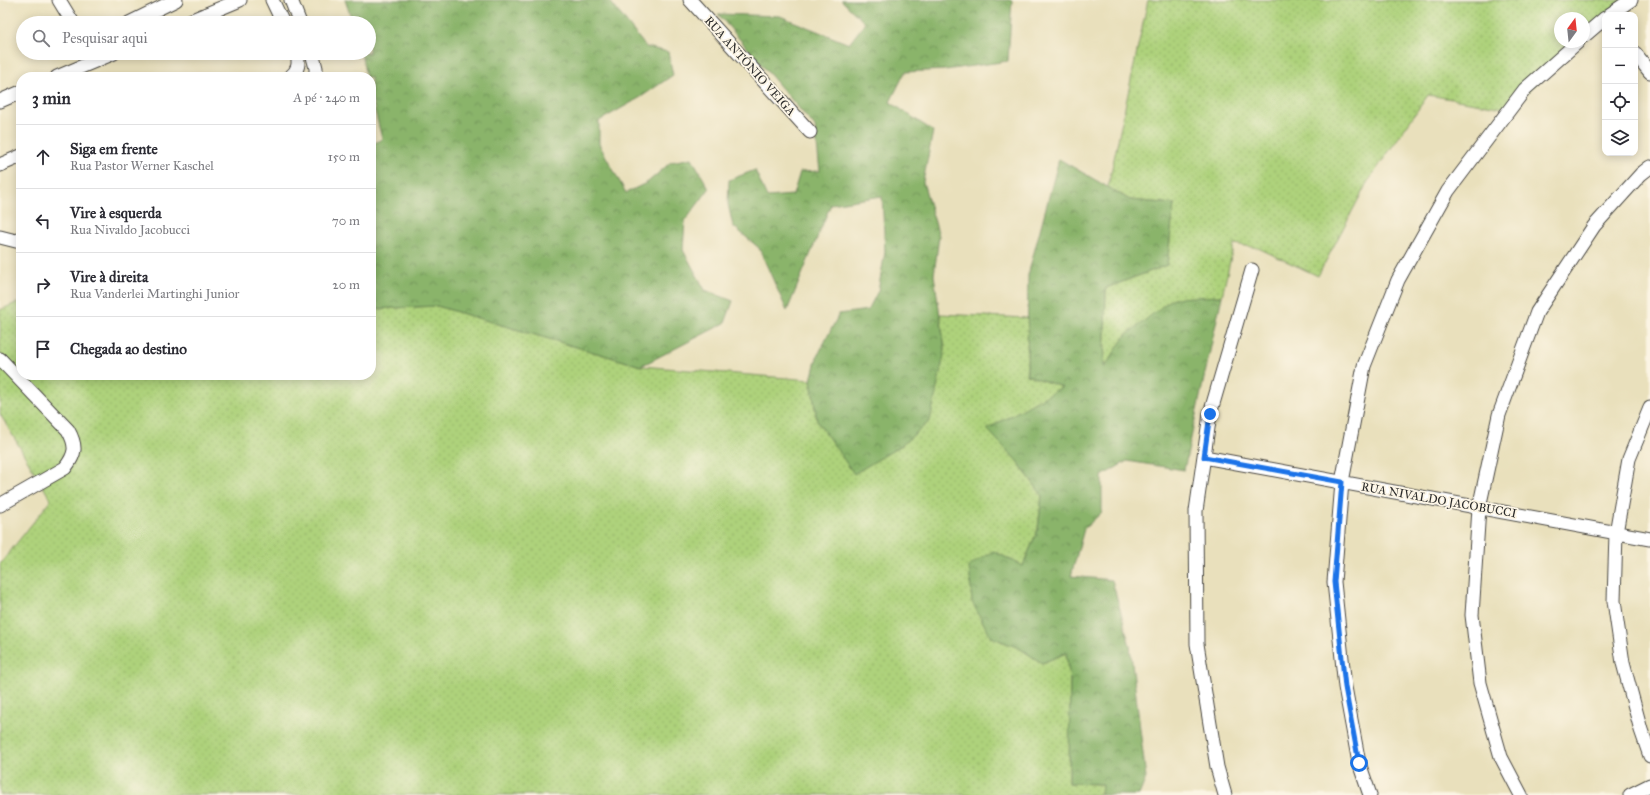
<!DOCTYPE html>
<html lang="pt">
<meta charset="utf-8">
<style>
body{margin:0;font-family:"IM FELL Great Primer",serif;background:#f2f2f3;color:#2b2b33}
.controls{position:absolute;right:12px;top:12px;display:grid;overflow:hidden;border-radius:8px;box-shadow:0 2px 10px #0003}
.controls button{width:36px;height:36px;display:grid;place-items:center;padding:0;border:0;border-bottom:1px solid #e1e1e2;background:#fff;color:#2b2b33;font:20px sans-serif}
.compass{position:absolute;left:1554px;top:12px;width:36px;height:36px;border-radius:50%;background:#fff;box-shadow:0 2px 10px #0003;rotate:15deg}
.stop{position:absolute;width:12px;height:12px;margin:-9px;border:3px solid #1a73e8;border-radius:50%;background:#fff}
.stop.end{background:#1a73e8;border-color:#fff;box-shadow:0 1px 4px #0008}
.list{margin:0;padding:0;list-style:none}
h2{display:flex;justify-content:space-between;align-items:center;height:52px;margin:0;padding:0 16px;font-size:17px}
h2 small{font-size:13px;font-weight:400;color:#7c7c81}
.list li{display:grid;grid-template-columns:26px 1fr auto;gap:12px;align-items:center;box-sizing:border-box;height:64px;padding:0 16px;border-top:1px solid #e1e1e2}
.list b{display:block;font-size:15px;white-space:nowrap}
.list p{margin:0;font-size:13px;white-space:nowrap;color:#7c7c81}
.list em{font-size:13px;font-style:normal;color:#7c7c81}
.icon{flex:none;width:22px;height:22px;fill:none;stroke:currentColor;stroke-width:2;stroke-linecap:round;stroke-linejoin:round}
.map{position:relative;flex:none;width:1650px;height:795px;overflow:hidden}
.search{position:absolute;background:#fff;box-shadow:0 2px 10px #0003;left:16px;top:16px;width:360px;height:44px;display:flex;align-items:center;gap:10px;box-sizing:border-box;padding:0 14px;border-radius:22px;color:#7c7c81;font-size:15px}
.panel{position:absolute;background:#fff;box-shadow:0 2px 10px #0003;left:16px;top:72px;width:360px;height:308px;border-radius:16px}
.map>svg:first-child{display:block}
.grass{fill:url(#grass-dots);stroke:#6c7e53}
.forest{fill:url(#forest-crowns);stroke:#5a704b}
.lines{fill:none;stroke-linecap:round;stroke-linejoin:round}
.minor-casing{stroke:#484641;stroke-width:15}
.minor{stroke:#fff;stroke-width:13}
.route{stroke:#1a73e8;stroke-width:5}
.labels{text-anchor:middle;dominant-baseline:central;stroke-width:3.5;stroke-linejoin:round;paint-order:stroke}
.street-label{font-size:12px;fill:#2b2b2b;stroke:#fcf5e5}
</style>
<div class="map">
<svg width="1650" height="795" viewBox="0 0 1650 795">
<defs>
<pattern id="grass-dots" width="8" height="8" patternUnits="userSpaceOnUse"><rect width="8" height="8" fill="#aed27b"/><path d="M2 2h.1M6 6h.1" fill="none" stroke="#96b46a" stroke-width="1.8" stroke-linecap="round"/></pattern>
<pattern id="forest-crowns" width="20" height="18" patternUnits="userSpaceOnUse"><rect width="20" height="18" fill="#8ab46b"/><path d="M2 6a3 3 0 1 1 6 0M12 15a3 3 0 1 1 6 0" fill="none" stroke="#719358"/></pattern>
</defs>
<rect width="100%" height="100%" fill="#fcf5e5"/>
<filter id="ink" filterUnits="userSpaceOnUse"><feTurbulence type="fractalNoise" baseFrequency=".025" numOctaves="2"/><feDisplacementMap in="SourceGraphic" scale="8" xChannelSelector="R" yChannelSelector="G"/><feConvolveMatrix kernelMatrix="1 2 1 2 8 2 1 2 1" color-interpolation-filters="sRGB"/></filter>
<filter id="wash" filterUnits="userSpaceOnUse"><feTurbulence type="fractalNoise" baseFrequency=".012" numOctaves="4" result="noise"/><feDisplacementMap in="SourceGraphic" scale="16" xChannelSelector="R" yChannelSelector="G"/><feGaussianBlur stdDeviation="0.9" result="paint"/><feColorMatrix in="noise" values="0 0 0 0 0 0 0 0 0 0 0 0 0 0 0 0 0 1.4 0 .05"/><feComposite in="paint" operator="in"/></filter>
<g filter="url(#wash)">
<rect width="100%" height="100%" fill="#e9e0bc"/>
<!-- grass -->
<path class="grass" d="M1148,0h484l-48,38v-20h-24v24h20l-70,67 -82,-14 -61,88 -49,93 -60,-28 -24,-4 -12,52 -49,2 -69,71 2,-81 61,-23 7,-61 -44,-4 -22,-13z
M21,301v74h350v-66l66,-3 204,60 170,14 6,41 128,-71 -5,-36 88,4 -1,57 36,12 -75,42 29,32 25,34 -4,34 -15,37 -30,-15 -2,86 28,11 23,15 24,-10 4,27 -1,103 33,1 -1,11h-1101v-231l51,-64 -51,-86v-104z"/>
<!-- forest -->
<path class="forest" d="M345,0h264l37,47 22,5 5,23 -32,22 -42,24v23l27,49 22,-11 23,-20 21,-4 17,31 -24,32 -2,29 22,40 28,11 -8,22 -84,43 -204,-60 -66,3v-164l11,-6 -11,-44v-18h-5l-5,-24h8v-30h-16z
M841,0h171l-4,61 -63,9 -40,2 -15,30 43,29 -10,51 16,54 -5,39 11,75 -15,71 -28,24 -48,29 -37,-53 -6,-41 6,-23 22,-43 29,-4 10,-19 7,-39 -3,-56 -51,8 -44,107 -28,-63 -26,-22 -5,-22 1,-24 26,-10 12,27 26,-2 7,-23 20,-1 -5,-44 -97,-113 62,2 69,28 16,-21z
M1059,159l71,41 44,4 -7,61 -61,23 -2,80 21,-32 48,-38 49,-2 -38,174 -57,-9 -25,15v36l-18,17 -13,47 41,4 18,66 16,132 -7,17h-38l1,-11 -33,-1 1,-103 -4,-27 -24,10 -23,-15 -28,-11 -19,-35 -3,-36 24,-15 30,15 15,-37 4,-34 -25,-34 -30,-32 75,-42 -35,-12 1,-100z"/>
</g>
<g filter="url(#ink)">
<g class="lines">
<!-- minor casing -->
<g class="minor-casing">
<path id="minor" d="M59,0l14,23
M272,0l11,23
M291,0l9,23
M690,0l120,132
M1609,15l22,-15
M129,23l47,-23
M185,23l55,-23
M1584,36l21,-18
M312,53l4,15v9
M1635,53l15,19
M57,77l57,-24
M290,77c9,-7 9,-14 7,-24
M0,101l21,-9
M0,165l21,-9
M0,237l16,4 5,-2
M0,359l68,71c9,16 8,24 -3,38l-65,37
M1650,408l-21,51 -13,74 -2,68 9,62 18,67 9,26
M1204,457l446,82
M1225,795l-8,-28 -20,-123 -1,-133 14,-97 42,-144
M1370,795l-11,-32 -14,-76 -11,-105 8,-100 22,-116 34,-86 50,-89 77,-102 53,-47
M1521,795l-20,-38 -21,-74 -8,-68 7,-107 20,-93 38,-103 57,-86 47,-52 9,-7
M1630,795l20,-10"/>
</g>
<!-- minor -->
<use href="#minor" class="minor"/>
</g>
</g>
<g class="lines" filter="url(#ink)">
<!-- route -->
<path class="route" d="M1210,414l-6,43 138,25 -8,100 11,105 14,76"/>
</g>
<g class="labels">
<!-- street labels -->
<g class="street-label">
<text transform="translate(750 66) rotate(48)">RUA ANTÔNIO VEIGA</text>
<text transform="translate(1439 500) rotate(10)">RUA NIVALDO JACOBUCCI</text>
</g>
</g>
</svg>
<div class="controls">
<button>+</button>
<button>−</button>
<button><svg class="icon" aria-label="locate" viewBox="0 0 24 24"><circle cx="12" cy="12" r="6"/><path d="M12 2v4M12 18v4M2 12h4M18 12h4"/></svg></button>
<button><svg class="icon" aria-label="layers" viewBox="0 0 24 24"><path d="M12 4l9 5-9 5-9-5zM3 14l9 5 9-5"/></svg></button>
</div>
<svg class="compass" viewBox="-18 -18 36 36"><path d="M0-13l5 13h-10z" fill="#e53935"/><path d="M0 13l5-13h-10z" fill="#7c7c81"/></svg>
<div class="stop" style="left:1359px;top:763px"></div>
<div class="stop end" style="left:1210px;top:414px"></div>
<div class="search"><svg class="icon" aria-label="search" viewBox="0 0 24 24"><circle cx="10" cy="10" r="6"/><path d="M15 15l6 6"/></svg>Pesquisar aqui</div>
<section class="panel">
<h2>3 min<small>A pé · 240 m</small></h2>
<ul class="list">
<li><svg class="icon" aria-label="ahead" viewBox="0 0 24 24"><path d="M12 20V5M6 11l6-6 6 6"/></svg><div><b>Siga em frente</b><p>Rua Pastor Werner Kaschel</p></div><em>150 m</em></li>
<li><svg class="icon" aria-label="left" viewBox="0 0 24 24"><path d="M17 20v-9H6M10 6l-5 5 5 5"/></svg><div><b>Vire à esquerda</b><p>Rua Nivaldo Jacobucci</p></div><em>70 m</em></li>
<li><svg class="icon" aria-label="right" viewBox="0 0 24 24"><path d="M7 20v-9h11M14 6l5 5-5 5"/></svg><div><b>Vire à direita</b><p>Rua Vanderlei Martinghi Junior</p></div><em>20 m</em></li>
<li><svg class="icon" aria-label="arrive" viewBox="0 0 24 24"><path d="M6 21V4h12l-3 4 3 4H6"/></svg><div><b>Chegada ao destino</b></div></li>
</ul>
</section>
</div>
